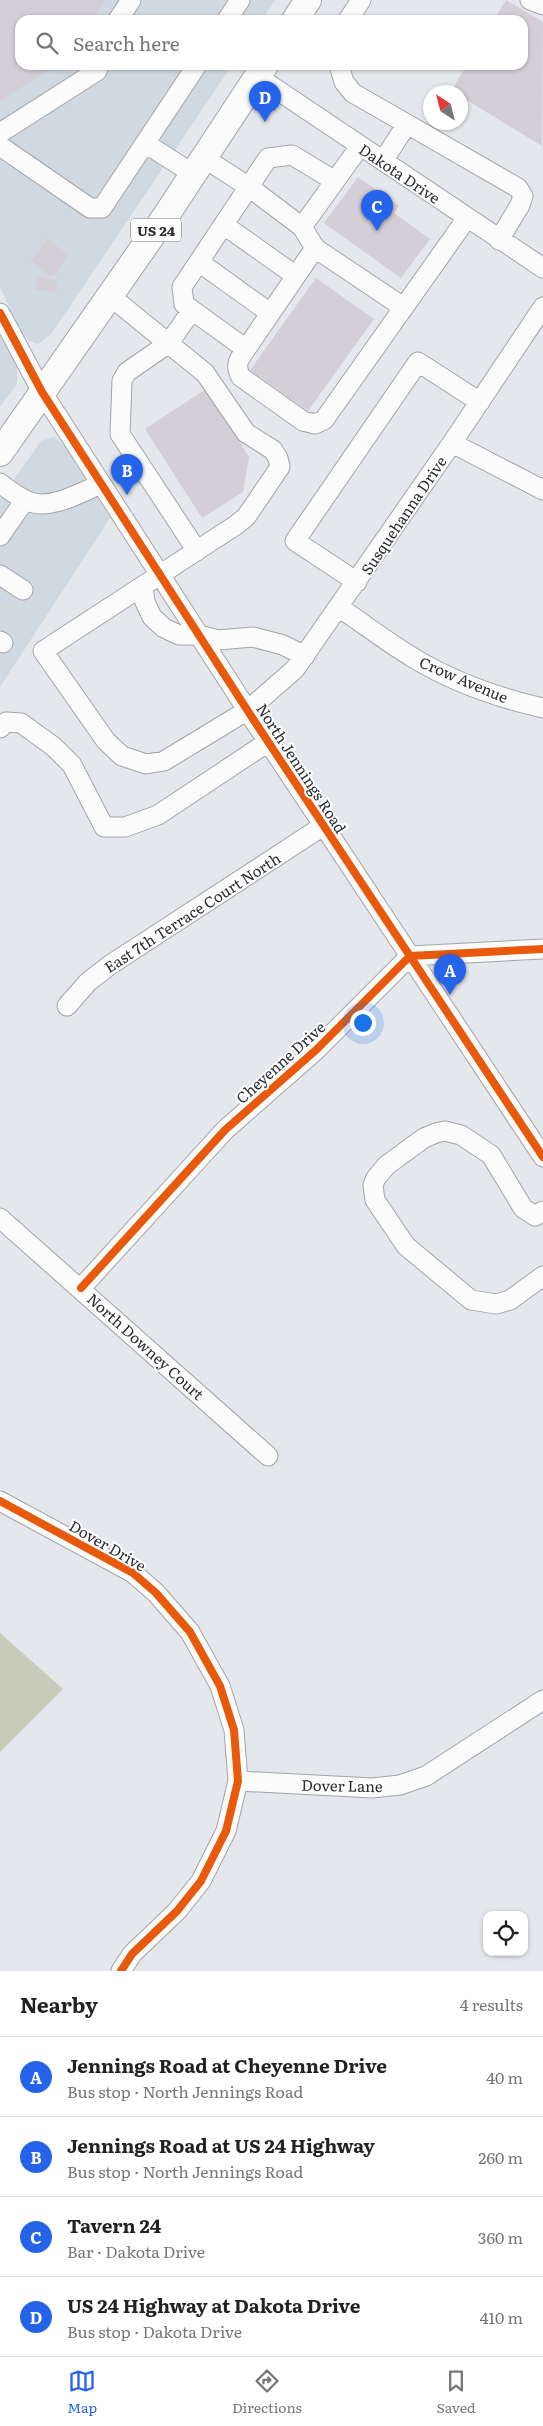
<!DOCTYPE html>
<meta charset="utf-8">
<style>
body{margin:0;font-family:Literata,serif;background:#f2f2f2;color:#222}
.controls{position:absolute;right:15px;bottom:15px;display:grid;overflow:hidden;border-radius:10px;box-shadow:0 1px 4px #0004}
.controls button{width:45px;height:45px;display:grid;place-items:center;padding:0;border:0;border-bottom:1px solid #e0e0e0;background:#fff;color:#222;font:25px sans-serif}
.compass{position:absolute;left:423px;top:85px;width:45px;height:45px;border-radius:50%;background:#fff;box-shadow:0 1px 4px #0004;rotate:324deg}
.you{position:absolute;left:362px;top:1022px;width:18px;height:18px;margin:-12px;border:4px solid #fff;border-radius:50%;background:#1a73e8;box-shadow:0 0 0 8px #1a73e833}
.badge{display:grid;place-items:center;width:32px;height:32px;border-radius:50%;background:#2563eb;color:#fff;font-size:16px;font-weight:700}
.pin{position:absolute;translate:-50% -41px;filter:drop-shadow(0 1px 2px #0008)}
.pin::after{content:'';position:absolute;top:26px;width:18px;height:15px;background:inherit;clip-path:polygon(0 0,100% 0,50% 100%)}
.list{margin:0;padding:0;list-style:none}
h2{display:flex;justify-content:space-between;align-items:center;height:65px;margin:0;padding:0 20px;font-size:21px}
h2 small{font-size:16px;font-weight:400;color:#767676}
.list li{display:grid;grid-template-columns:32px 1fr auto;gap:15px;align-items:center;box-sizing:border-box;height:80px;padding:0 20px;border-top:1px solid #e0e0e0}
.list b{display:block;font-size:19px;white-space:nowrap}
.list p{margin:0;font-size:16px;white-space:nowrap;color:#767676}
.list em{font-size:16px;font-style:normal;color:#767676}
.icon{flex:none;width:28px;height:28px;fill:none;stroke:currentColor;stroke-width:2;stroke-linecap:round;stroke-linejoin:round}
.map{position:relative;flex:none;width:543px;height:1971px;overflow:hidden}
.search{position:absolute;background:#fff;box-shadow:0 1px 4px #0004;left:15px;right:15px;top:15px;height:55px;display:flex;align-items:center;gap:12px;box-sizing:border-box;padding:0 18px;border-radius:15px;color:#767676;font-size:19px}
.sheet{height:385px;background:#fff}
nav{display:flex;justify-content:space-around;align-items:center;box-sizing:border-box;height:70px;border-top:1px solid #e0e0e0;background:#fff;font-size:14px;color:#767676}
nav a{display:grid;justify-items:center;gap:2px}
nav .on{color:#2563eb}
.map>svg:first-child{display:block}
.built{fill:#d0d8e1}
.green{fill:#c9ccbb}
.building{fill:#d4ced7}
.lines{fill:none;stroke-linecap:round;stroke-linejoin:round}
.minor-casing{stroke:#a3a4a7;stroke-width:21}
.highway-casing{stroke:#a3a4a7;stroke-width:28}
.minor{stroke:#fbfbfc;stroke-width:19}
.highway{stroke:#fbfbfc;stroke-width:26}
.cycleway-casing{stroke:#fff;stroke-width:11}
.cycleway{stroke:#e8590c;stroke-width:8}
.labels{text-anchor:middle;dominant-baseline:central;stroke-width:4;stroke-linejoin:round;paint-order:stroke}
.shield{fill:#fff;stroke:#696b6d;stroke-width:1}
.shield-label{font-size:14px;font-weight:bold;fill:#292b2e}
.street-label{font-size:15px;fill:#292b2e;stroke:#fff}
</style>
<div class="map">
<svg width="543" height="1971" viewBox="0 0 543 1971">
<rect width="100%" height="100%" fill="#e4e7eb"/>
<!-- built -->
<path class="built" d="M0,0h275l-13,20h-242v45h212l-180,268 -14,11 -9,-3 -8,-10 -21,-44z
M0,334l17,31v19l-17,23z
M54,437l9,7 47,74 -110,169v-188l41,-58z"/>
<!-- green -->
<path class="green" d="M0,1633l63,56 -63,63z"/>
<!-- building -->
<path class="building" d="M0,0h106l-13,20h-73v45h36l-56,36z
M506,0l37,22 -1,124 -82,-50v-4l-9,-1 16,-26h56v-45h-29z
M358,177l41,29 -5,7 36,26 -29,39 -77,-55z
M47,239l21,15 -11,20 -8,2 -18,-15z
M38,277l20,4 -2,12 -21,-4z
M316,278l58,41 -66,92 -58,-41z
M206,389l43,68 -6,35 -41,26 -57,-89z
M122,479l5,8 -4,3 -5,-9z"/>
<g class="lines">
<!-- minor casing -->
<g class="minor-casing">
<path id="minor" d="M530,0l13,5
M118,20l13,-20
M227,20l13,-20
M348,20l13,-20
M339,65l5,17 9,11 54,31 -24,37
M258,77l285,191
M407,124l111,64 5,8 -3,9 -21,35
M0,133l97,-62 2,-6
M145,143l48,31
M0,146l90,62h12l95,-143
M204,158l45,29 53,40 13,21 88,59
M224,225l72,51
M302,227l33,-46
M199,262l71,51
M110,296l95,77 41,60 27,17 5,8 2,9 -34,50 -10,8 -193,126 63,90 16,15 24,8 18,-3 84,-51 47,-41 157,-226 91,-136
M192,310l54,39c-7,10 -12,16 -5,28l62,44 12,3 9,-4 143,-202
M0,313l42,79 213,330 288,435
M246,349l69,-101
M452,443l91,47
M0,483c9,7 19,15 30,19 22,8 51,-10 71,-18
M0,536l25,-36
M197,551l-77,-117 2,-53 5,-9 42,-29 23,-33 -8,-6 -2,-17 86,-129 24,-3 43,26 25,-35
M0,575l23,15
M357,582l-62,-41 123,-179 62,40
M143,586l2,16 7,15 12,11 15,7h20l19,5 35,-3 30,8 22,11
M340,608c24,16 47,34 72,49 39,24 87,41 131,51
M0,641l3,2
M0,728l6,-6 15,1 33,24 18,18 32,62h21l33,-12 110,-73
M67,1006l21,-24 22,-17 213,-139
M543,1211l-8,5 -12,-8 -32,-53 -30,-20 -16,-4 -9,2 -12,5 -37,27 -11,13 -3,7 2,15 31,46 65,54 25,4 14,-4 33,-24
M0,1218l268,238
M81,1288l144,-158 91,-80 94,-94 133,-7
M0,1501l133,72 23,20 34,39 30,54 14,44 4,51 -12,50 -25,50 -24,30 -45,43 -11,17
M238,1781l134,7 28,-3 26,-9 117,-76"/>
</g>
<!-- highway casing -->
<g class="highway-casing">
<path id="highway" d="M295,20l13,-20
M0,453l167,-239 98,-149"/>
</g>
<!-- minor -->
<use href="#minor" class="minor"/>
<!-- highway -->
<use href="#highway" class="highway"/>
<!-- cycleway casing -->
<g class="cycleway-casing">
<path id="cycleway" d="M0,313l42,79 213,330 288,435
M81,1288l144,-158 91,-80 94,-94 133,-7
M0,1501l133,72 23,20 34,39 30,54 14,44 4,51 -12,50 -25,50 -24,30 -45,43 -11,17"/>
</g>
<!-- cycleway -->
<use href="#cycleway" class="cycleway"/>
</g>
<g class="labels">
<!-- shield labels -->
<rect class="shield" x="131" y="218.5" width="50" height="23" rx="4"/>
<g class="shield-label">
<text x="156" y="230">US 24</text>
</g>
<!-- street labels -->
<g class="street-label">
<text transform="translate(400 173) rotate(34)">Dakota Drive</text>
<text transform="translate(403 515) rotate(-56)">Susquehanna Drive</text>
<text transform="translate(464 679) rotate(23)">Crow Avenue</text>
<text transform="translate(302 768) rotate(57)">North Jennings Road</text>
<text transform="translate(192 912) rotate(-33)">East 7th Terrace Court North</text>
<text transform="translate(280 1062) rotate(-42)">Cheyenne Drive</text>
<text transform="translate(146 1346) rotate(42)">North Downey Court</text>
<text transform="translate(108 1545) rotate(30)">Dover Drive</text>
<text transform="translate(342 1785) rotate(1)">Dover Lane</text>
</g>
</g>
</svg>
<div class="controls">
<button><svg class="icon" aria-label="locate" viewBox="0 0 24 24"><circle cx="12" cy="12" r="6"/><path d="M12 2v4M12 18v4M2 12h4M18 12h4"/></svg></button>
</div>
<svg class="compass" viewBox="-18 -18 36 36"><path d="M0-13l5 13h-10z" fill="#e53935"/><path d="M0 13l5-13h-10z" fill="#767676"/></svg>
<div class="you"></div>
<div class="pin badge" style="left:450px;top:995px">A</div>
<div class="pin badge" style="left:127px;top:495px">B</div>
<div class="pin badge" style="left:377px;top:231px">C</div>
<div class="pin badge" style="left:265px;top:122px">D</div>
<div class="search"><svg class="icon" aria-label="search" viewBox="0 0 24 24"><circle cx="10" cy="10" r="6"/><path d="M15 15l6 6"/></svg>Search here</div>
</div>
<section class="sheet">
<h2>Nearby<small>4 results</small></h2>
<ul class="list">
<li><span class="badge">A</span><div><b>Jennings Road at Cheyenne Drive</b><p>Bus stop · North Jennings Road</p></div><em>40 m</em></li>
<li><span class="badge">B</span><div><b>Jennings Road at US 24 Highway</b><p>Bus stop · North Jennings Road</p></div><em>260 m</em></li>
<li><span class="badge">C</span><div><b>Tavern 24</b><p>Bar · Dakota Drive</p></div><em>360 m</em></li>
<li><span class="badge">D</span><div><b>US 24 Highway at Dakota Drive</b><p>Bus stop · Dakota Drive</p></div><em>410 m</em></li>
</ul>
</section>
<nav>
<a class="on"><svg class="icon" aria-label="map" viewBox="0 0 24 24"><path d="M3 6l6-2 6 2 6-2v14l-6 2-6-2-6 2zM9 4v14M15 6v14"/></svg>Map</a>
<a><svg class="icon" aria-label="directions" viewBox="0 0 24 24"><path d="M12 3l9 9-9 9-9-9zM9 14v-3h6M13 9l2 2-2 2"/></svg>Directions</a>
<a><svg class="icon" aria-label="saved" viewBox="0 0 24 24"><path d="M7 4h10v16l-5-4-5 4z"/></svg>Saved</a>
</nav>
